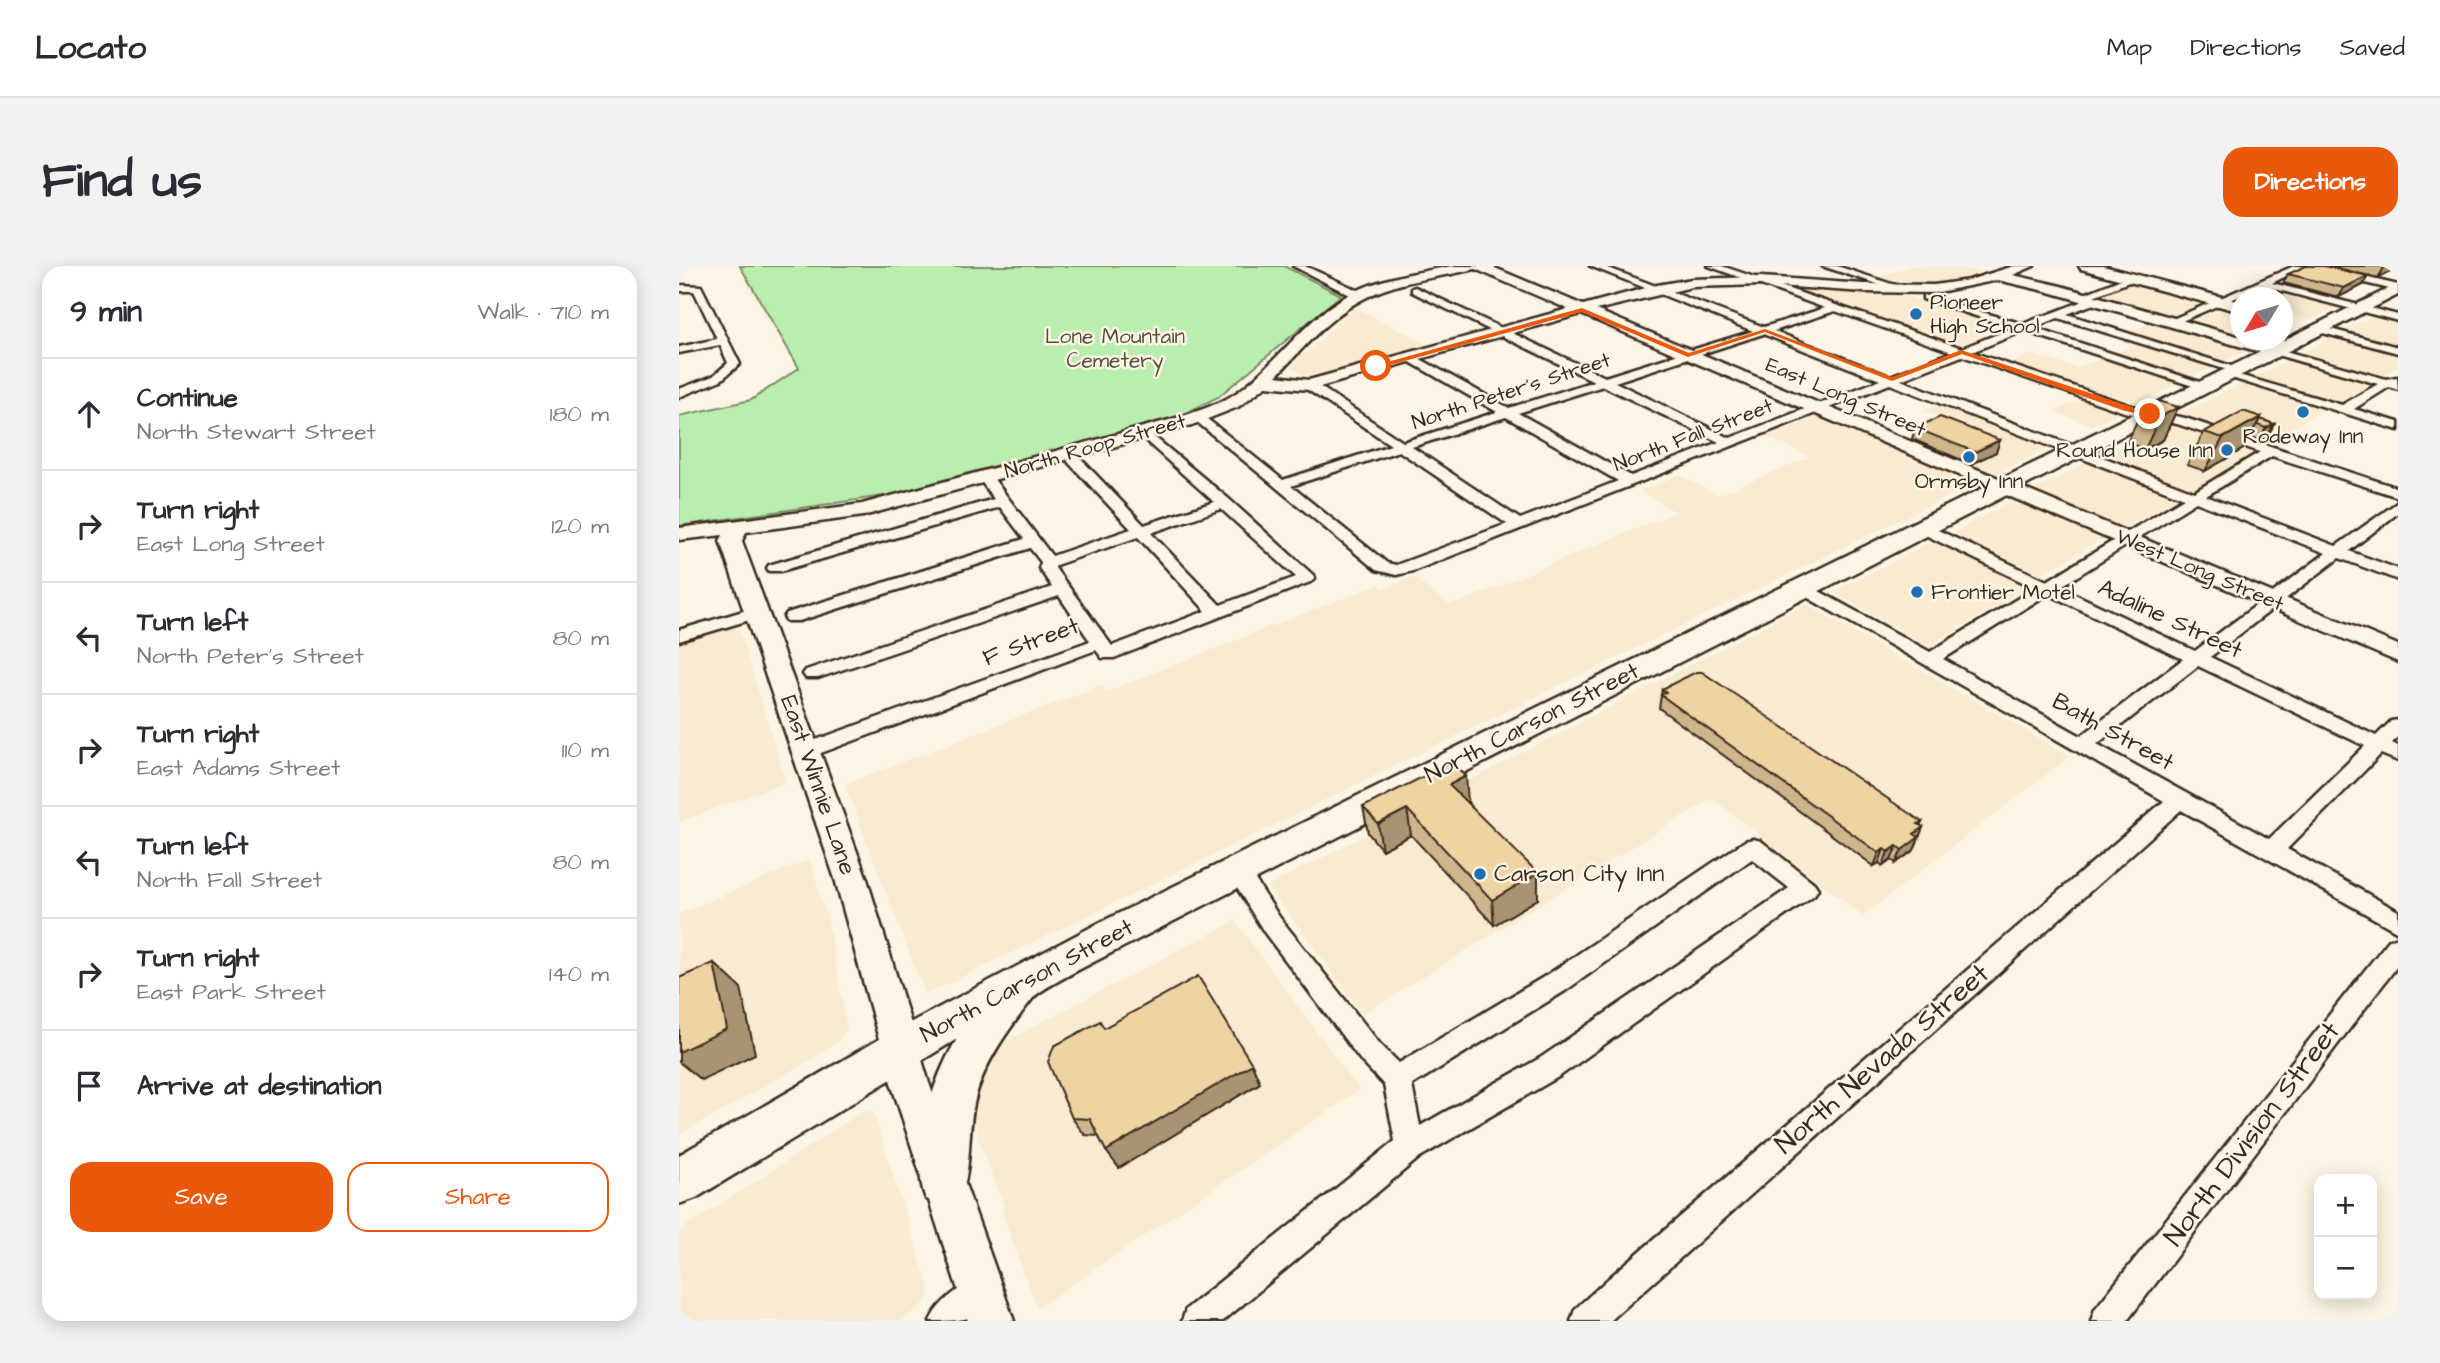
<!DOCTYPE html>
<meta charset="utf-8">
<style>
body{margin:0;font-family:"Architects Daughter",sans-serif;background:#f2f2f3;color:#2b2b33}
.controls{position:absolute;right:21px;bottom:21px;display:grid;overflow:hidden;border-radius:14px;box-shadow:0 4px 18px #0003}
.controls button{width:63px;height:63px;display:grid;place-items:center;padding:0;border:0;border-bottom:2px solid #e1e1e2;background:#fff;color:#2b2b33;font:35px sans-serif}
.compass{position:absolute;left:1551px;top:21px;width:63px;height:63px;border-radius:50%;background:#fff;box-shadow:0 4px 18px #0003;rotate:232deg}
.stop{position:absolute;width:21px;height:21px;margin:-16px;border:5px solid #ea580c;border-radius:50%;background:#fff}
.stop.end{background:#ea580c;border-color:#fff;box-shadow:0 2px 7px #0008}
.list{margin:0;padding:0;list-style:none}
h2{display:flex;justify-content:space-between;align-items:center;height:91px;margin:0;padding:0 28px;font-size:30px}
h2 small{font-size:23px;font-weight:400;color:#7c7c81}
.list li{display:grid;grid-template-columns:46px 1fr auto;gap:21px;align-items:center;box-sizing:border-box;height:112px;padding:0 28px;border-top:2px solid #e1e1e2}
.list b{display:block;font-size:26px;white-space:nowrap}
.list p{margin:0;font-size:23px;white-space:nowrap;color:#7c7c81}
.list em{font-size:23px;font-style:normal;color:#7c7c81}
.actions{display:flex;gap:14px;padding:21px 28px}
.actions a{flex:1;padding:16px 0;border:2px solid #ea580c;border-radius:21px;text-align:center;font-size:24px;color:#ea580c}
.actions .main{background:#ea580c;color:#fff}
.icon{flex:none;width:38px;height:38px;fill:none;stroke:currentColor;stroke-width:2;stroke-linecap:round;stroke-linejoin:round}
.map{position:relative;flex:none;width:1719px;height:1055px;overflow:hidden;border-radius:21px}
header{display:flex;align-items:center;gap:42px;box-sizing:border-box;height:98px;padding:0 35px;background:#fff;border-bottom:2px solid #e1e1e2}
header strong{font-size:33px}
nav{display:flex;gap:38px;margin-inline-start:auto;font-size:24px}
.intro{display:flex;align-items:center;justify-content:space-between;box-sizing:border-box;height:168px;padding:0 42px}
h1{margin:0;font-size:49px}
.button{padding:18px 32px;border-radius:21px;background:#ea580c;color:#fff;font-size:24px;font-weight:700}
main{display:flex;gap:42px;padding:0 42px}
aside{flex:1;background:#fff;border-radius:21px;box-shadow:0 4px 18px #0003}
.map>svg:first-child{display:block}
.built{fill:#f8ebd1}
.green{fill:#b9eeaf;stroke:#7a8c66;stroke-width:2}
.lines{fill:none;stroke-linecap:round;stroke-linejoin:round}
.street-casing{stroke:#3b2a1e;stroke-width:5}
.secondary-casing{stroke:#3b2a1e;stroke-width:5}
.primary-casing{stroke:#3b2a1e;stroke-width:5}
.street{fill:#fcf5e5;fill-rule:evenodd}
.secondary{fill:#fcf5e5;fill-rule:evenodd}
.primary{fill:#fcf5e5;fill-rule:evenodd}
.wall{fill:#ceb58c;stroke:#3b2a1e;stroke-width:2}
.shaded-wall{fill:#a89472;stroke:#3b2a1e;stroke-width:2}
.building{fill:#f0d3a3;stroke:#3b2a1e;stroke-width:2}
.route{fill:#ea580c}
.poi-dot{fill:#1f6fb2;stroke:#fcf5e5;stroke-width:2.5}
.labels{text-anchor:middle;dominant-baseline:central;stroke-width:5;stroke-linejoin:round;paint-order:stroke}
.far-poi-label{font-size:21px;fill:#3b2a1e;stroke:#fcf5e5;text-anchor:start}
.far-park-label{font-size:21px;fill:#54513b;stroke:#fcf5e5}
.far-street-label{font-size:21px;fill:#3b2a1e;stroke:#fcf5e5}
.street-label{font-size:24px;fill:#3b2a1e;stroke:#fcf5e5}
.poi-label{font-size:24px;fill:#3b2a1e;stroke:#fcf5e5;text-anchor:start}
.near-street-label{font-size:28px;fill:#3b2a1e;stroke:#fcf5e5}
</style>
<header>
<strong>Locato</strong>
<nav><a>Map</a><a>Directions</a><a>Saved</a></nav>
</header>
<div class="intro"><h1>Find us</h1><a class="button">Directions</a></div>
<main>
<aside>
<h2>9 min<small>Walk · 710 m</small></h2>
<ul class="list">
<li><svg class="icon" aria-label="ahead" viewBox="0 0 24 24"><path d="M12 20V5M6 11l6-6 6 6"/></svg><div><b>Continue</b><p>North Stewart Street</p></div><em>180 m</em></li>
<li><svg class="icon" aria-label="right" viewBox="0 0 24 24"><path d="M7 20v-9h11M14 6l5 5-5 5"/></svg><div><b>Turn right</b><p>East Long Street</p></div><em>120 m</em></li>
<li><svg class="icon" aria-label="left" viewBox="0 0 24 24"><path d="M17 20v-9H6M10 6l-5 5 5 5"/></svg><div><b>Turn left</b><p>North Peter's Street</p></div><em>80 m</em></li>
<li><svg class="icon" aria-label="right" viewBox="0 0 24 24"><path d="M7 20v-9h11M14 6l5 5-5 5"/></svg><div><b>Turn right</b><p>East Adams Street</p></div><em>110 m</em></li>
<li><svg class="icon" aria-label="left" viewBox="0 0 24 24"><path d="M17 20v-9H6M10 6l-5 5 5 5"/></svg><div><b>Turn left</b><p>North Fall Street</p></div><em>80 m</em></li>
<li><svg class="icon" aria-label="right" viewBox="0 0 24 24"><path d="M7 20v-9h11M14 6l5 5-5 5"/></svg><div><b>Turn right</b><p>East Park Street</p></div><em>140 m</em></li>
<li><svg class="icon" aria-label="arrive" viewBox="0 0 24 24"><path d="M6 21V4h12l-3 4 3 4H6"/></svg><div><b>Arrive at destination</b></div></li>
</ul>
<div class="actions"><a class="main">Save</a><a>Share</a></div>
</aside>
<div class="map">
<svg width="1719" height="1055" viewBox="0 0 1719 1055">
<rect width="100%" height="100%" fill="#fcf5e5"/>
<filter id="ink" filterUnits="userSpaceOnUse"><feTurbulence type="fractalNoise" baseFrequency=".0143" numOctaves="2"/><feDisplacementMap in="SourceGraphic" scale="14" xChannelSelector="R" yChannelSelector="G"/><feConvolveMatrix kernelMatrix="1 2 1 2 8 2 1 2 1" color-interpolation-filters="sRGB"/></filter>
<g filter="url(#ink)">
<!-- built -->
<path class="built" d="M1232,0h46l28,8 -31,9 -30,3h-22l-28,-8z
M1453,17l71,19 2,1 -34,14 -74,-21z
M1119,20l103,8 98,32 -19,6 -3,2 6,2 -26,10 -163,-56z
M1590,21l71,18 -30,15 -27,-7v-15h-37z
M676,41l76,39 -117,30h-8l-15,-9z
M1544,42l17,5v23l-49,-14z
M1696,49l23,6v26l-58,-16z
M1470,58l96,27 -111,54 -126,-41 23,-10 46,14 61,-24 -20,-7z
M1650,72l69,16v12l-19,12 -81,-23z
M1609,93l84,23 2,1 -35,22 -88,-26z
M1563,117l83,26 -59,34 -86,-29z
M1402,133l22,7 17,6 -28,13 -38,-13z
M1263,137l111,43 -63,31 -72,-30 45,-20 -39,-16z
M1138,151l156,67 -1048,511 -80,-211 257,-99 6,6 271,-107 5,5 29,-12 38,29 225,-94 -37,-21 40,-16 39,20 92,-38 -43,-20z
M1487,155l85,28 3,3 -61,38 -94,-34z
M1409,196l85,33 5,3 -56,31 -90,-38z
M1334,235l8,2 83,35 -63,37 -81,-38 -5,-6z
M1254,275l95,46 -100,59 -95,-54z
M1127,338l264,152 -207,160 -151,-118 -349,216 -95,-128z
M52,362l8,1 47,153 -107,40v-178z
M131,593l19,67 18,102 -9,13 -24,17 -135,77v-221z
M556,655l124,169 -322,218 -35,-95 2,-8 -25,-65 -8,-40 23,-53z
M194,845l57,180 -3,10 -25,20h-223v-90l183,-119z"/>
<!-- green -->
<path class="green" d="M61,0h544l57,29 -123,102 -38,19 -283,78 -218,32v-110l72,-16 48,-32z"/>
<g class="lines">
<!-- street casing -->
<g class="street-casing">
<path id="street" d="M614,0h12l61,28 -5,3 -13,-3z
M911,0h13l161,61 61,-19 -117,-42h14l240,82 51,-20 -90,-29v-4l100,29 68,-26h8v4l-32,12 177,56 -10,2 -176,-54 -24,10 178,58 -10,3 -178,-58 -52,21 160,54 53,12 213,70v9l-126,-41 -66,40 130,50 62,-44v11l-49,38 49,18v11l-59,-22 -129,99 166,79 15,-15 7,-1v17l-6,6 6,3v15l-17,-7 -94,95 111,62v21l-217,-122 -571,511h-39l4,-12 34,-31 555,-477 -368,-210 -2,-3 2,-3h12l122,67 105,-64 -118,-57 -3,-3 3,-3h10l120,56 137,-83 -294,-114 -477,187 -17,4 -20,-5 -185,-153 6,-4 4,1 82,66 108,-35 -86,-57v-6h8l90,60 94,-30 -92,-53v-4h8l96,53 85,-27 -182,-89v-4l3,-1 190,90 148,-46zM1156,45l117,41 -62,24 -116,-45zM1084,68l117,46 -150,58 -115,-56zM1283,90l162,56 53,12 83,28 -66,40 -293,-112zM924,120l116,56 -88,34 -113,-63zM827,151l112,64 -98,38 -108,-72zM720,185l108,73 -111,41 -9,-2 -96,-77zM1517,236l130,51 -131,98 -135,-64zM1369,328l135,65 -102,77 -138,-77zM1519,400l167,80 -96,93 -172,-95z
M1143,0h15l73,24 -8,2z
M1615,0h13l-35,17 126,32v6l-135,-35 -88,38 -9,-2z
M1660,5l59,14v6l-62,-15v-4z
M1452,9l5,3 -2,2 -48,19 -9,-2z
M0,19l22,1 39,78 -19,16 -42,17v-8l34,-13 15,-13 -8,-18 -41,8v-6l38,-8 -23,-48h-15z
M1640,60l79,21v6l-83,-22 -1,-2z
M1595,82l112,31 11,-2 1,13 -9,-3 -35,22 44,13v8l-176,-55 10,-2 110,32 36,-21 -108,-31 -2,-2z
M473,169l78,65 83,75 2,3 -2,3 -199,77h-12l-6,-8 -283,106h-14l-3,-5 3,-5 291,-105 -31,-45 -241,82h-12l-3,-4 3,-4 246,-83 -13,-19 2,-6 -11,-14 -231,73h-12l-3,-4 3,-4 237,-74 -24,-32 -219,64h-12l-2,-3 2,-3 225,-66 -16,-22 7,-4 5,1 62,82 79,-27 -62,-66 -2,-3 7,-4 5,1 65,68 70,-23 -67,-60v-6zM542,243l75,68 -76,28 -69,-72zM459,271l68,74 -94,35 -57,-78 1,-3z
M78,341l6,1 2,4 -2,4 -84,25v-11z
M1074,573l8,2 53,42 4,6 -4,6 -254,181 -140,81 -197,164h-41l4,-12 209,-168 -11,-56 -22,-23 -98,-130 -38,-62 3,-6 8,-3 8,3 35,54 100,126 19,19 148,-88 198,-134zM1073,593l37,29 -249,170 -120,68 -8,-41 153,-94z
M1719,671v28l-271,356h-36l4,-12 294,-369z
M302,1011l11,5 5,11c-13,28 -37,28 -67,28 8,-19 32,-36 51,-44z"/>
</g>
<!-- secondary casing -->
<g class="secondary-casing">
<path id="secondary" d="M773,0h38l93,39 74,-20 35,-6 69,-2 103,7 70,1 35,-5 45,-14h20l-21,9 44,10 184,52v3l39,8 2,3 -2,3 -6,2 -225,-64 -51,-12 -64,13 -70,-1 -103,-7 -69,2 -96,23 802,335v17l-817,-348 -272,76 -43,-4 -28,21 -46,18 -329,91 -117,16 -4,9 125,338 62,204 85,238h-46l-77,-238 -56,-204 -115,-338 3,-6 -44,5v-12l183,-24 318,-87c20,-7 41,-13 59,-26 37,-27 64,-69 104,-93 33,-20 72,-25 109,-32zM796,3l93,40 -259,71 -33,-4c28,-28 53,-60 89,-78 34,-18 73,-20 110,-29z"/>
</g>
<!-- primary casing -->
<g class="primary-casing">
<path id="primary" d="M1400,0h24l138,36v10l-160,-43z
M1719,18v11l-1271,650c-17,9 -85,42 -94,53 -24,31 -51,66 -59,106 -7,31 -2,65 -14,95l-17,6 -17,-6c-18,-44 7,-121 31,-160l-261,159 -17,6v-49l206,-119 214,-113z"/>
</g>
<!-- street -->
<use href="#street" class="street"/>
<!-- secondary -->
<use href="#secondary" class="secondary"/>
<!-- primary -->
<use href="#primary" class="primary"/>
</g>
<!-- wall -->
<path class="wall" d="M1650,0h66l-3,5 -14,7z
M1609,8l75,11 -24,12 -56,-14z
M1499,141l-15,33 -18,9 -18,-6 15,-33z
M1581,153l14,5 -6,11 -8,5 -10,-3 -7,12 -38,22 -18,-6 17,-33z
M1236,162l85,12 -4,12 -25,12 -59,-25z
M983,423l258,136 3,2 -9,23 -18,13 -5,-3 -8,6 -4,-3 -5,3 -215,-158z
M789,536l70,97 -44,26 -83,-90 -29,15 -14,-17 -5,-26z
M425,762l148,36 8,19 -141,85 -21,-32 -13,-1 -13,-17z"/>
<!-- shaded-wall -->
<path class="shaded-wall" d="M1706,0h10l-3,5 -14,7z
M1689,10l-5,9 -24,12 5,-9z
M1499,141l-15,33 -18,9 15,-32z
M1582,151l-18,32 -38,22 18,-33z
M1595,158l-6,11 -8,5 6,-12z
M1321,174l-4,12 -25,12 4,-12z
M787,510l2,26 -16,9 -3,-26z
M728,543l4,26 -29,15 -4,-26z
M1243,556l-5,9 6,-4 -9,23 -18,13 6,-13 16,-26z
M1218,580l-6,14 -8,6 5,-14z
M1205,583l-5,14 -5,3 5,-13z
M859,607v26l-44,26 -2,-25z
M35,697l27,25 14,66 -54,26 -22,-18v-10z
M573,798l8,19 -141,85 -13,-17z"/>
<!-- building -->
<path class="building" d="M1627,0h18l44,10 -24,12 -56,-14z
M1480,135l19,6 -18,10 -18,-7z
M1564,145l18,6 -38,21 -19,-6z
M1261,151l60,23 -25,12 -60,-24z
M1581,153l14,5 -8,4 -9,-3z
M1017,406h6l220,150 -4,2 5,3 -9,7 5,3 -17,13 -5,-4 -9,6 -4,-3 -5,4 -218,-158 5,-3 -4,-3z
M773,496l14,14 -17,9 89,88 -46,27 -85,-91 -29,15 -15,-17z
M35,697l13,66 -48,23v-74z
M519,710l54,88 -146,87 -16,-32 -18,-1 -24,-56 6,-16 46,-25 4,7z"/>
</g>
<!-- route -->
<path class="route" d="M903,42l107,45 76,-24 127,48 69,-27 192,64 -3,2 -25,-5 -163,-57 -70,27 -127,-49 -77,25 -106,-45 -203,56 -6,-2z"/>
<!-- markers -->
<g class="poi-dot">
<circle cx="1237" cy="48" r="7"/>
<circle cx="1624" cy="146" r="7"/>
<circle cx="1548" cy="184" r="7"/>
<circle cx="1290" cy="191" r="7"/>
<circle cx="1238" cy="326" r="7"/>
<circle cx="801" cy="608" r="7"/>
</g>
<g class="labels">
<!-- far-poi labels -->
<g class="far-poi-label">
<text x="1251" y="36">Pioneer<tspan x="1251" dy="24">High School</tspan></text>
<text x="1624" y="170" text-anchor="middle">Rodeway Inn</text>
<text x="1534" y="184" text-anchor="end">Round House Inn</text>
<text x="1290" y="215" text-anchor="middle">Ormsby Inn</text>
<text x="1252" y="326">Frontier Motel</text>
</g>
<!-- far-park labels -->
<g class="far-park-label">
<text x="436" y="70">Lone Mountain<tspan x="436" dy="24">Cemetery</tspan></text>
</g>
<!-- far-street labels -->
<g class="far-street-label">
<text transform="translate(832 125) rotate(-18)">North Peter's Street</text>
<text transform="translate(1167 131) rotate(23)">East Long Street</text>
<text transform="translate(1014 169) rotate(-21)">North Fall Street</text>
<text transform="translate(416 180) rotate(-16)">North Roop Street</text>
<text transform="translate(1521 304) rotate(23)">West Long Street</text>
</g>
<!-- street labels -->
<g class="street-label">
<text transform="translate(1491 353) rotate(25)">Adaline Street</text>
<text transform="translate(352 376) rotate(-20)">F Street</text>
<text transform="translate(853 457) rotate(-27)">North Carson Street</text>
<text transform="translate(1434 466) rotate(29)">Bath Street</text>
<text transform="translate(139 519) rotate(71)">East Winnie Lane</text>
<text transform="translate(348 715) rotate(-28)">North Carson Street</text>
</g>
<!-- poi labels -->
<g class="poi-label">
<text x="815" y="608">Carson City Inn</text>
</g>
<!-- near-street labels -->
<g class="near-street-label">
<text transform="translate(1203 793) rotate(-41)">North Nevada Street</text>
<text transform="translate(1573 868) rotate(-53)">North Division Street</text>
</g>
</g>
</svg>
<div class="controls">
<button>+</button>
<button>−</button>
</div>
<svg class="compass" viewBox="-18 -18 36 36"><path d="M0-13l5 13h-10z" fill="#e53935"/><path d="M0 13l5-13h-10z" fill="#7c7c81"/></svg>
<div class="stop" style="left:697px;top:100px"></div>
<div class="stop end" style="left:1471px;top:148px"></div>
</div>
</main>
